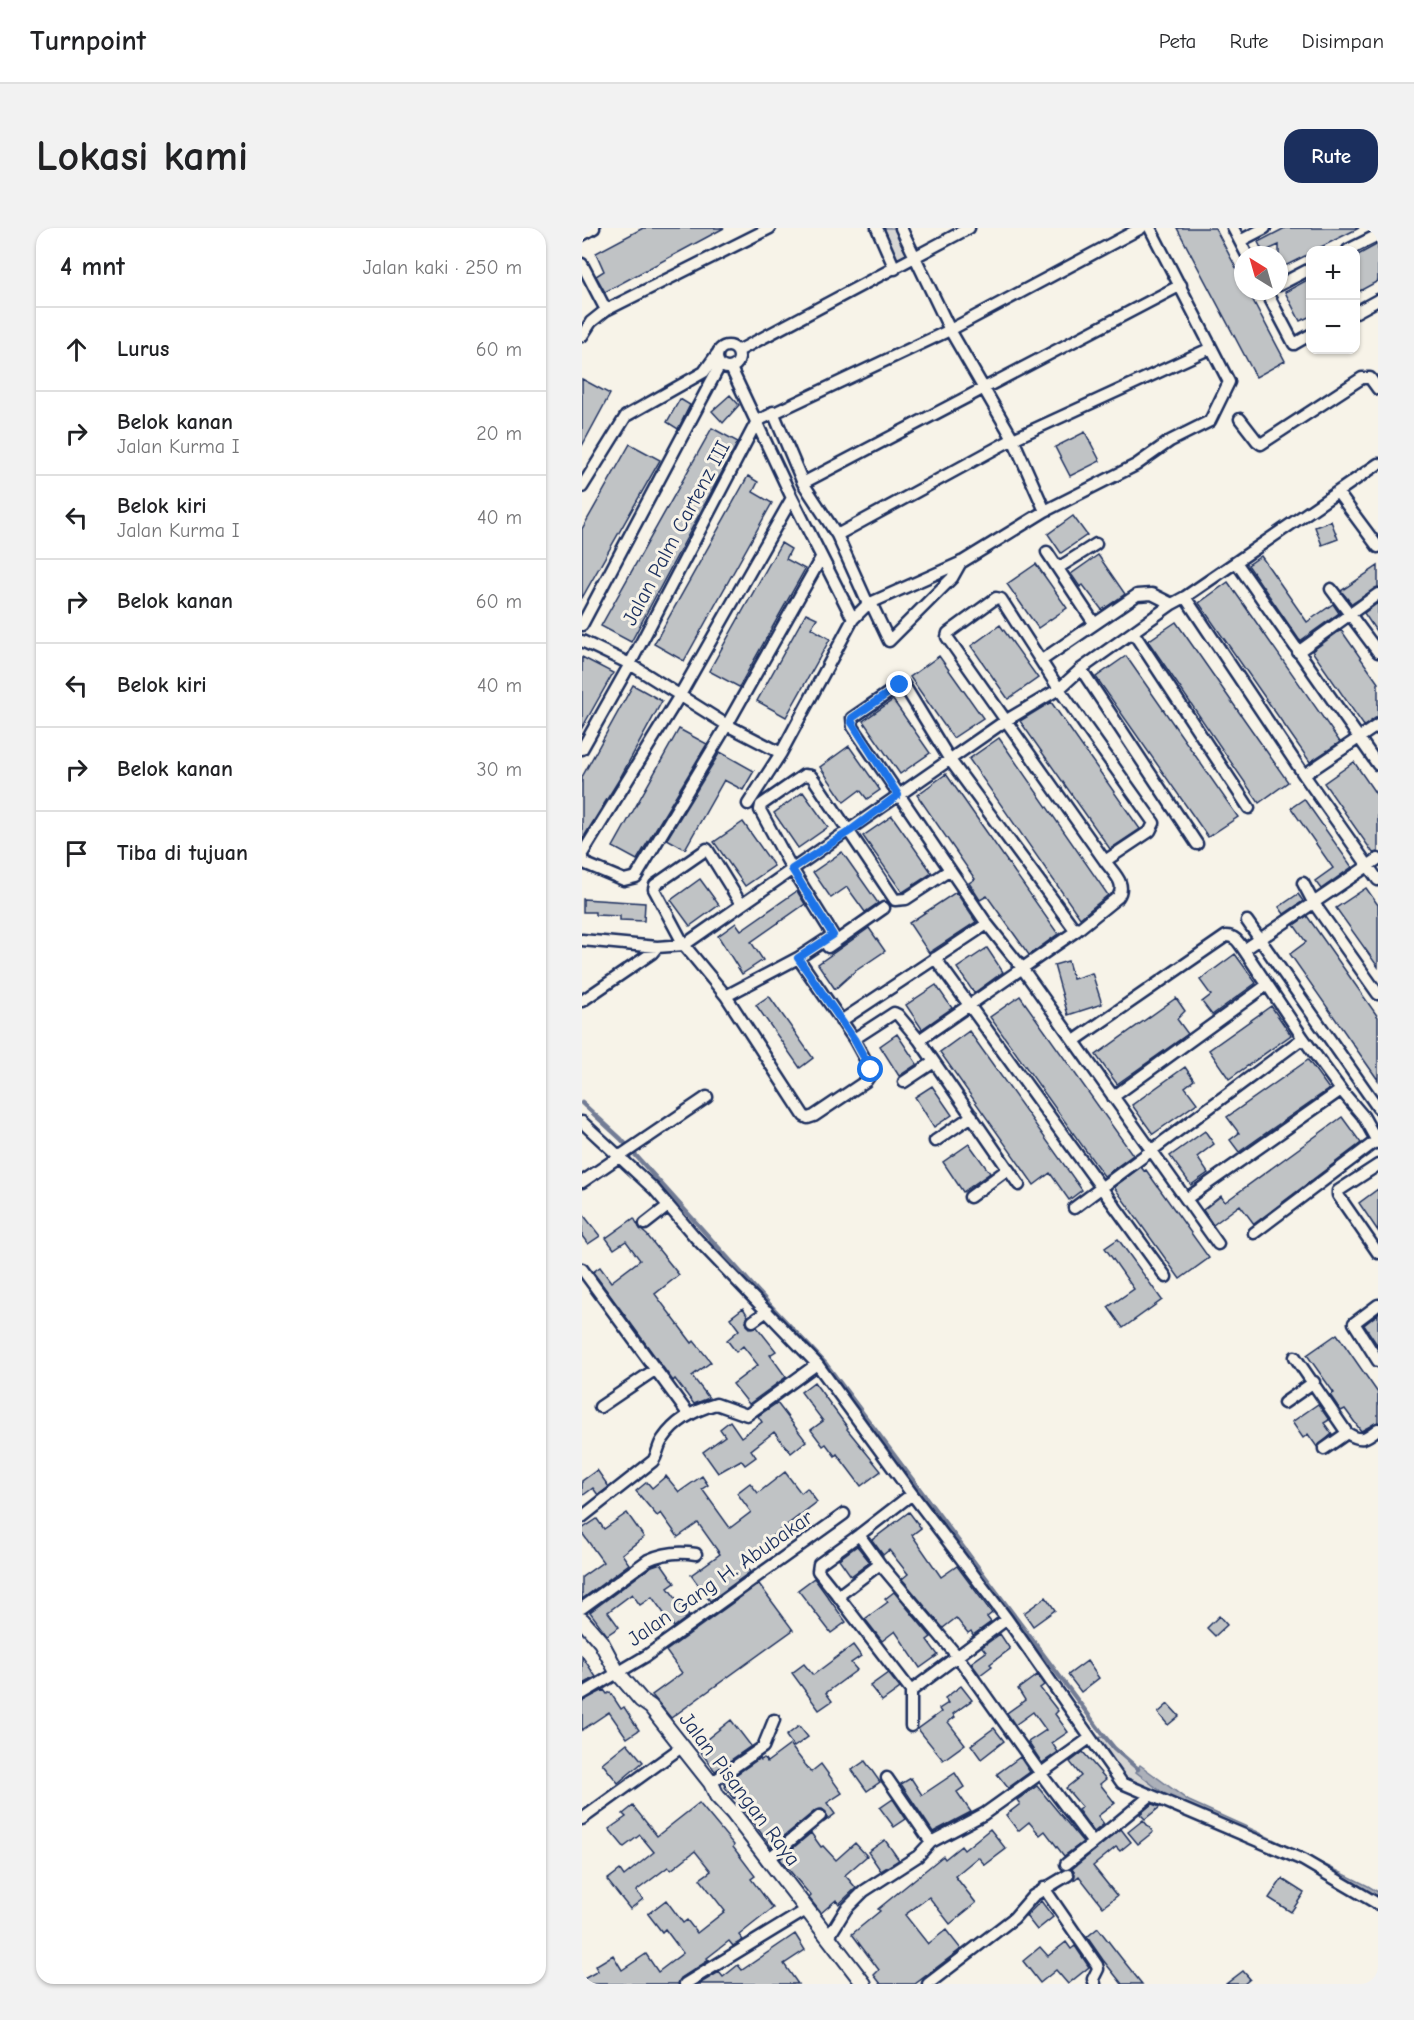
<!DOCTYPE html>
<html lang="id">
<meta charset="utf-8">
<style>
body{margin:0;font-family:"Comic Neue",sans-serif;background:#f2f2f2;color:#202124}
.controls{position:absolute;right:18px;top:18px;display:grid;overflow:hidden;border-radius:12px;box-shadow:0 2px 4px #0004}
.controls button{width:54px;height:54px;display:grid;place-items:center;padding:0;border:0;border-bottom:2px solid #e0e0e0;background:#fff;color:#202124;font:30px sans-serif}
.compass{position:absolute;left:652px;top:18px;width:54px;height:54px;border-radius:50%;background:#fff;box-shadow:0 2px 4px #0004;rotate:323deg}
.stop{position:absolute;width:18px;height:18px;margin:-14px;border:4px solid #1a73e8;border-radius:50%;background:#fff}
.stop.end{background:#1a73e8;border-color:#fff;box-shadow:0 2px 6px #0008}
.list{margin:0;padding:0;list-style:none}
h2{display:flex;justify-content:space-between;align-items:center;height:78px;margin:0;padding:0 24px;font-size:26px}
h2 small{font-size:20px;font-weight:400;color:#757577}
.list li{display:grid;grid-template-columns:39px 1fr auto;gap:18px;align-items:center;box-sizing:border-box;height:84px;padding:0 24px;border-top:2px solid #e0e0e0}
.list b{display:block;font-size:22px;white-space:nowrap}
.list p{margin:0;font-size:20px;white-space:nowrap;color:#757577}
.list em{font-size:20px;font-style:normal;color:#757577}
.icon{flex:none;width:33px;height:33px;fill:none;stroke:currentColor;stroke-width:2;stroke-linecap:round;stroke-linejoin:round}
.map{position:relative;flex:none;width:796px;height:1756px;overflow:hidden;border-radius:18px}
header{display:flex;align-items:center;gap:36px;box-sizing:border-box;height:84px;padding:0 30px;background:#fff;border-bottom:2px solid #e0e0e0}
header strong{font-size:28px}
nav{display:flex;gap:33px;margin-inline-start:auto;font-size:21px}
.intro{display:flex;align-items:center;justify-content:space-between;box-sizing:border-box;height:144px;padding:0 36px}
h1{margin:0;font-size:42px}
.button{padding:15px 27px;border-radius:18px;background:#1b2f5e;color:#fff;font-size:21px;font-weight:700}
main{display:flex;gap:36px;padding:0 36px}
aside{flex:1;background:#fff;border-radius:18px;box-shadow:0 2px 4px #0004}
.map>svg:first-child{display:block}
.green{fill:#d7d6d4;stroke:#798299;stroke-width:1.5}
.water{fill:#acb0b9;stroke:#727c95;stroke-width:1.5}
.lines{fill:none;stroke-linecap:round;stroke-linejoin:round}
.stream{stroke:#727c95;stroke-width:4.5}
.building{fill:#c0c3c5;stroke:#1b2f5e;stroke-width:1.5}
.minor-casing{stroke:#1b2f5e;stroke-width:15}
.tertiary-casing{stroke:#1b2f5e;stroke-width:18}
.minor{stroke:#f7f3e8;stroke-width:10}
.tertiary{stroke:#f7f3e8;stroke-width:14}
.route{stroke:#1a73e8;stroke-width:8}
.labels{text-anchor:middle;dominant-baseline:central;stroke-width:6;stroke-linejoin:round;paint-order:stroke}
.street-label{font-size:21px;fill:#1b2f5e;stroke:#f7f3e8}
</style>
<header>
<strong>Turnpoint</strong>
<nav><a>Peta</a><a>Rute</a><a>Disimpan</a></nav>
</header>
<div class="intro"><h1>Lokasi kami</h1><a class="button">Rute</a></div>
<main>
<aside>
<h2>4 mnt<small>Jalan kaki · 250 m</small></h2>
<ul class="list">
<li><svg class="icon" aria-label="ahead" viewBox="0 0 24 24"><path d="M12 20V5M6 11l6-6 6 6"/></svg><div><b>Lurus</b></div><em>60 m</em></li>
<li><svg class="icon" aria-label="right" viewBox="0 0 24 24"><path d="M7 20v-9h11M14 6l5 5-5 5"/></svg><div><b>Belok kanan</b><p>Jalan Kurma I</p></div><em>20 m</em></li>
<li><svg class="icon" aria-label="left" viewBox="0 0 24 24"><path d="M17 20v-9H6M10 6l-5 5 5 5"/></svg><div><b>Belok kiri</b><p>Jalan Kurma I</p></div><em>40 m</em></li>
<li><svg class="icon" aria-label="right" viewBox="0 0 24 24"><path d="M7 20v-9h11M14 6l5 5-5 5"/></svg><div><b>Belok kanan</b></div><em>60 m</em></li>
<li><svg class="icon" aria-label="left" viewBox="0 0 24 24"><path d="M17 20v-9H6M10 6l-5 5 5 5"/></svg><div><b>Belok kiri</b></div><em>40 m</em></li>
<li><svg class="icon" aria-label="right" viewBox="0 0 24 24"><path d="M7 20v-9h11M14 6l5 5-5 5"/></svg><div><b>Belok kanan</b></div><em>30 m</em></li>
<li><svg class="icon" aria-label="arrive" viewBox="0 0 24 24"><path d="M6 21V4h12l-3 4 3 4H6"/></svg><div><b>Tiba di tujuan</b></div></li>
</ul>
</aside>
<div class="map">
<svg width="796" height="1756" viewBox="0 0 796 1756">
<rect width="100%" height="100%" fill="#f7f3e8"/>
<filter id="ink" filterUnits="userSpaceOnUse"><feTurbulence type="fractalNoise" baseFrequency=".0167" numOctaves="2"/><feDisplacementMap in="SourceGraphic" scale="12" xChannelSelector="R" yChannelSelector="G"/><feConvolveMatrix kernelMatrix="1 2 1 2 8 2 1 2 1" color-interpolation-filters="sRGB"/></filter>
<g filter="url(#ink)">
<!-- green -->
<path class="green" d="M295,0h24l15,29 -21,12z
M523,1509l9,11 24,21 -2,2 35,28 -49,-16 -32,-45z"/>
<!-- water -->
<path class="water" d="M558,1537l49,36 69,31 110,54 10,6v12l-207,-105 -35,-27z"/>
<g class="lines">
<!-- stream -->
<path class="stream" d="M0,875l39,36 150,167 55,58 279,373 9,11 24,21"/>
</g>
<!-- building -->
<path class="building" d="M61,0h81l-119,64 -9,-16 8,-5 -8,-18z
M595,0h38l28,53v10h5l37,70 -29,16z
M703,0h74l-44,22h-4v3l-32,16v-24l-16,7 -5,-10z
M796,16v37l-22,12v-37z
M729,50v38l-11,5 -15,-29z
M0,151l28,15 -28,52z
M148,167l9,10 -16,18 -11,-12z
M98,171l10,6 -12,24 -11,-7z
M130,200l26,14 -107,200 -30,-16z
M503,204l15,29 -30,15 -15,-29z
M48,216l30,16 -78,138v-69z
M166,248l10,6 -5,10 19,11 -88,158 -30,-17z
M491,288l14,19 -26,18 -13,-19z
M749,293l7,18 -16,6 -7,-18z
M199,315l10,6 -5,10 19,10 -66,118 -30,-16z
M516,327l27,39 -23,16 -19,-25 -3,2 -9,-13z
M679,328l46,66 26,-18 6,9 -39,28 -52,-76z
M454,336l31,44 -29,20 -31,-44z
M796,338v21l-26,17 -11,-13z
M646,354l112,160 -30,20 -111,-159z
M796,375v31l-14,-21z
M224,385l11,5 -6,10 19,11 -44,78 -29,-16z
M594,394l112,160 -29,21 -111,-162z
M418,397l38,53 -30,21 -37,-53z
M759,402l37,53v33l-14,10 -52,-75z
M357,428l44,62 -30,20 -43,-61z
M544,428l112,161 -30,20 -112,-160z
M0,429l31,16 -31,55z
M51,457l29,16 -42,77 -38,62v-63z
M311,472l37,53 -30,21 -37,-53z
M469,474l89,127 -30,20 -90,-128z
M97,501l28,15 -70,116 -24,-13z
M417,510l109,157 -28,23 -111,-159z
M267,518l31,44 -13,9 -7,-9 -16,12 -24,-35z
M138,524l34,19 -11,19 -19,-10 -39,69 -18,-10z
M772,534l24,35v55l-5,1 -49,-70z
M364,546l112,160 -29,21 -42,-59 -7,4 -11,-17 6,-4 -58,-84z
M221,564l25,35 -30,21 -24,-35z
M722,571l48,68 -31,22 -6,-8 18,-13 -42,-60z
M310,588l40,57 -29,19h-1l-39,-56z
M161,594l31,44 -29,20 -31,-44z
M260,624l36,51 -13,9 -18,-25 -16,11 -18,-26z
M118,651l19,26 -29,21 -19,-26z
M784,660l12,17v62l-42,-59z
M215,663l8,13 -54,38 12,18 -21,14 -24,-38 18,-13 5,7z
M374,664l20,30 -47,31 -20,-30z
M716,666l5,7 -19,13 -5,-7z
M1,671l62,4 -1,18 -24,-1v-4l-25,-1v-3h-12z
M725,688l71,101v63l-88,-126 16,-12 -12,-17z
M287,700l16,23 -31,21 -19,17 -17,-25z
M405,720l16,24 -29,21 -17,-25z
M653,726l21,29 -44,32 -10,-13 9,-7 -11,-15z
M486,733l5,18 19,-6 10,31 -34,11 -14,-50z
M354,757l16,23 -30,21 -16,-24z
M187,768l44,62 -13,10 -44,-63z
M438,768l113,159 -29,21 -114,-159z
M594,770l9,13 -8,8 11,15 -71,50 -21,-29z
M689,778l20,29 -62,44 -20,-29z
M387,803l113,159 -13,10 -19,-27 -16,12 -94,-133z
M315,806l20,30 -18,12 -19,-30z
M726,832l21,29 -90,63 -9,-12 9,-7 -12,-16z
M603,839l9,13 -9,7 12,16 -44,31 -21,-29z
M350,858l20,29 -18,12 -19,-30z
M760,889l19,26 -107,81 -14,-19 -27,20 -10,-15 18,-14 4,6z
M623,903l9,13 -17,13 11,16 -17,12 -21,-29z
M387,916l21,29 -27,19 -20,-30z
M559,939l3,4 2,-1 63,88 -29,21 -66,-92z
M796,961v42l-19,-28z
M0,985l18,23 -12,8 -6,-8z
M52,990l6,11 7,6 32,40 -24,19 37,49 2,-2 17,21 -19,14 17,22 -15,6 -19,-25 -2,2 -80,-109 7,-5 11,15 29,-22 -14,-19 -12,8 -8,-11z
M536,1011l44,61 -39,28 -15,-21 26,-18 -29,-41z
M161,1080l5,8 -2,5 1,4 3,3 7,-1 19,24 -6,4 16,22 -37,27 -16,-20 25,-19 -15,-19 -7,6 -9,-12 12,-10 -9,-12z
M796,1086v32l-14,-21z
M755,1106l41,59v29l-17,9 -16,-22 -4,2 -11,-16 4,-2 -27,-38z
M232,1154l34,46 -1,1 34,42 -20,15 -24,-32 -2,2 -9,-12 -3,2 -12,-16 12,-9 -22,-29z
M195,1175l29,38 -15,12 -17,-21 -23,18 5,7 -11,8 -4,-5 -23,13 -15,-21 22,-16 -5,-7 10,-8 11,16 21,-15 -4,-6z
M736,1176l11,16 -5,3 8,11 -15,13 -9,-13 -5,4 -11,-16z
M15,1242l12,17 -11,8 -5,-7 -11,8v-15z
M203,1244l16,21 6,-5 10,14 -76,58 9,12 -40,29 -19,-26 29,-21 -22,-31 -20,14 -17,-24 -4,3 -21,-25 11,-9 5,6 14,-12 13,16 23,-16 6,9 -6,4 28,39 21,-16 -14,-19 13,-10 8,10z
M327,1284l12,16 -9,7 29,42 16,-11 35,47 -5,4 4,5 -18,13 -2,-4 -3,2 -12,-15 -13,10 -41,-49 6,-5 -19,-24 -6,5 -11,-15z
M45,1285l17,24 -22,17 7,10 -47,35v-22l21,-15 -21,-29v-4l15,-10 7,10z
M275,1318l13,16 -19,14 -12,-17z
M79,1335l14,20 -7,5 21,28 -15,11 -22,-30 -12,8 -8,-11 -24,18 11,15 -12,8 -17,-23 62,-46z
M232,1350l32,44 -15,11 -33,-43z
M177,1356l34,46 -122,88 -19,-23 30,-22 -16,-22z
M312,1364l37,45 -4,3 11,15 -18,13 -25,-37 -13,10 -17,-22 23,-17 -3,-3z
M464,1369l9,13 -22,16 -9,-13z
M637,1388l8,9 -12,11 -8,-8z
M418,1406l10,15 -20,15 2,2 -12,9 -9,-12 15,-11 -4,-5z
M271,1417l8,11 -10,7 6,7 -31,23 6,8 -13,9 -27,-37 12,-9 9,11z
M0,1428l14,21 -14,8z
M505,1433l12,17 -18,14 -13,-17z
M306,1445l12,15 -18,13 -12,-15z
M455,1447l7,10 -4,3 18,23 -3,3 13,18 -16,11 6,9 -16,11 -14,-21 18,-12 -13,-18 -18,13 -8,-12 18,-13 -7,-11z
M379,1458l11,14 -19,14 2,3 -7,5 17,22 -22,16 -25,-31 23,-17 -2,-3 9,-6 -3,-5z
M22,1462l3,4 3,-2 11,17 3,-2 15,23 -12,8 -18,-26 -27,18v-29z
M586,1476l11,12 -11,9 -10,-12z
M149,1492l20,26 -36,25 -18,-24z
M217,1498l9,11 -14,10 -8,-11z
M412,1500l10,13 -23,18 -10,-14z
M45,1515l16,19 -25,21 -16,-20z
M208,1517l21,27 10,-8 21,29 -15,10 8,11 -12,9 4,-5 -1,-6 -4,-3 -6,1 -45,37 -36,-50 -2,1 -8,-11 1,-1 -2,-3 36,-25 1,2 3,-2 3,4z
M501,1524l23,27 -6,5 15,19 -17,13 6,8 -10,8 -16,-22 4,-3 -16,-19 15,-12 -11,-14z
M438,1529l10,15 -22,16 -11,-14z
M283,1533l15,21 -13,9 -15,-21z
M373,1545l9,14 -7,5 14,20 -38,20 -32,-48 10,-6 11,17z
M455,1558l46,56 -19,14 -19,-25 -5,4 -11,-13 -11,9 -12,-16 14,-11 -3,-4z
M311,1571l13,20 -12,8 -14,-19z
M117,1575l35,42 -1,2 22,29 -4,3 22,29 -34,27 4,5 -10,6 -4,-5 -22,17 2,2 -28,18 -3,6h-96v-4l16,-9 -3,-5 18,-11 9,15 24,-16 12,18 25,-19 -18,-24 -3,3 -14,-18 18,-14 17,23 4,-3 10,13 28,-22 -25,-32 11,-8 -16,-20 -24,19 -3,-3 -32,24 7,8 -13,10 -23,-29 13,-10 4,6 30,-24 -14,-17 -16,12 -15,-18 17,-12 -3,-3 10,-8 24,30z
M570,1576l8,3 -15,12 -5,-5z
M561,1592l10,12 -15,12 -10,-12z
M408,1601l16,20 -21,16 -7,-8 -23,19 21,27 -26,21 -21,-27 -24,18 23,29 18,-14 15,19 -46,35h-34l-7,-9 5,-5 -27,-36 28,-23 -2,-2 65,-53 2,3 16,-13 3,4z
M539,1601l10,13 -11,9 -4,-4 -23,19 24,30 -14,11 -24,-31 -5,4 1,-6 -3,-5z
M229,1605l10,14 2,-1 13,14 19,-17 12,13 -22,19 11,13 -17,16 -3,-4 -15,13 -12,-15 2,-2 -31,-37z
M303,1612l14,20 -18,11 -13,-19z
M700,1651l22,14 -13,19 -22,-14z
M459,1673l12,16 -16,13 -11,-14z
M516,1700l24,31 20,25h-20l-19,-24 -16,-23z
M213,1706l10,16 -21,14 14,20h-99l20,-12 4,5 15,-12 4,5z
M484,1714l5,7 4,-3 14,21 -21,17 -12,-14 -16,13 -17,-22 17,-14 8,9z
M661,1743l7,8 -6,5h-18z"/>
<g class="lines">
<!-- minor casing -->
<g class="minor-casing">
<path id="minor" d="M295,0l18,41
M319,0l49,102 63,109 32,72
M651,0l14,27
M0,7l12,-7
M658,13l25,-13
M766,22l30,-15
M0,36l24,46
M697,57l31,-16
M684,63l28,53 16,-9
M774,84l22,-12
M0,108l9,-14 15,-12 164,-82
M135 129a11 11 0 1 1 22 0a11 11 0 1 1-22 0Z
M156,123l231,-123
M149,140l61,130 61,121
M191,184l30,71 34,52 31,69
M658,191l17,22 4,3 101,-66h8l8,11
M175,193l193,-91 191,-102
M221,255l378,-198
M0,259l44,-71 78,-44 13,-18
M756,265l40,54
M210,270l-112,197 -98,159v6l4,4 38,16 12,-3 91,-152 94,-167
M255,307l176,-96 198,-91
M465,324l47,71
M654,334l142,203
M476,340l38,-24
M749,361l47,63
M603,369l119,178 74,105
M289,375l18,38 63,-63 9,-16
M0,397l138,-260
M551,404l116,176
M0,413l48,23 97,61 54,28
M716,424l80,-58
M460,432l95,-65 15,-1 20,10
M499,441l116,175
M0,521l48,-85 127,-243
M722,547l74,-50
M166,576l33,-51 72,-134 15,-15 94,-42 83,-51 91,-46 34,-24 40,-20 19,-39 -79,-154
M721,655l10,19 65,92
M159,676l-34,-55 -52,36 -1,4 30,56 42,51 78,120 4,2 6,-2 52,-35 5,-7v-4l-17,-31 -56,-81
M665,693l131,187
M494,703l-126,-171 -46,-75h-4l-48,33 1,9 134,197 35,44 196,276
M0,712l75,7 27,-2 321,-224 54,-32 22,-20 91,-65 13,-7 51,-35 142,-98
M246,719l56,-39
M662,722l134,-91
M353,730l231,319
M144,768l72,-38 35,-23 -41,-66 -32,-59 1,-5 43,-30 7,1 4,5 80,119 11,-1 44,-29
M0,773l70,-48 5,-6
M259,793l146,-97
M272,811l40,-26 4,2 21,25 100,145
M337,812l157,-109 42,-34c9,-14 -5,-24 -13,-36l-158,-224 1,-4 48,-35 5,1 58,90 95,134 -4,8 -45,30
M492,813l152,-105c10,0 13,7 18,14l59,88 38,52 22,26 15,27
M322,854l30,-20
M531,869l154,-112
M0,894l72,67 41,48 122,127 95,130 95,125 115,164 181,77 75,44
M353,913l37,-25
M796,937l-40,26v4l40,58
M0,954l125,-85
M388,969l38,-28
M604,971l155,-109
M492,980l229,-170
M63,996l23,-18
M672,1005l122,-92
M0,1041l107,146
M796,1077l-24,18 24,38
M171,1093l14,-10
M713,1129l52,76c14,9 18,6 31,-4
M702,1175l30,-21
M18,1179l56,-38
M742,1221l23,-16
M0,1289l71,-56c5,-7 5,-16 10,-22 12,-18 32,-29 53,-35l31,11 70,-51
M277,1307l21,29 78,93 83,117 52,69 -27,21
M298,1336l-42,32 73,95
M256,1368l-20,-25 1,-7 40,-29 53,-41
M0,1380l66,-48c15,-7 31,-9 48,-6
M0,1466l64,-38 198,-142
M329,1498v-35l96,-72
M305,1550l44,64
M129,1555l52,-36 11,-27
M0,1591l101,-73
M511,1615l57,-47
M185,1632l53,-44
M462,1660l53,77 1,4 -5,10 2,5
M246,1710l18,-29 18,-18 54,-35 13,-14 53,-28 106,-76
M103,1756l121,-74
M346,1756l86,-66 19,-22 35,-21"/>
</g>
<!-- tertiary casing -->
<g class="tertiary-casing">
<path id="tertiary" d="M0,1392l19,22 16,30 24,28 10,7 60,76 6,13 16,17 131,171"/>
</g>
<!-- minor -->
<use href="#minor" class="minor"/>
<!-- tertiary -->
<use href="#tertiary" class="tertiary"/>
</g>
</g>
<g class="lines" filter="url(#ink)">
<!-- route -->
<path class="route" d="M289,842l-17,-31 -56,-81 35,-23 -41,-66 58,-38 48,-36 -47,-74 1,-3 48,-33"/>
</g>
<g class="labels">
<!-- street labels -->
<g class="street-label">
<text transform="translate(94 305) rotate(-62)">Jalan Palm Cartenz III</text>
<text transform="translate(138 1350) rotate(-35)">Jalan Gang H. Abubakar</text>
<text transform="translate(158 1561) rotate(53)">Jalan Pisangan Raya</text>
</g>
</g>
</svg>
<div class="controls">
<button>+</button>
<button>−</button>
</div>
<svg class="compass" viewBox="-18 -18 36 36"><path d="M0-13l5 13h-10z" fill="#e53935"/><path d="M0 13l5-13h-10z" fill="#757577"/></svg>
<div class="stop" style="left:289px;top:842px"></div>
<div class="stop end" style="left:318px;top:457px"></div>
</div>
</main>
